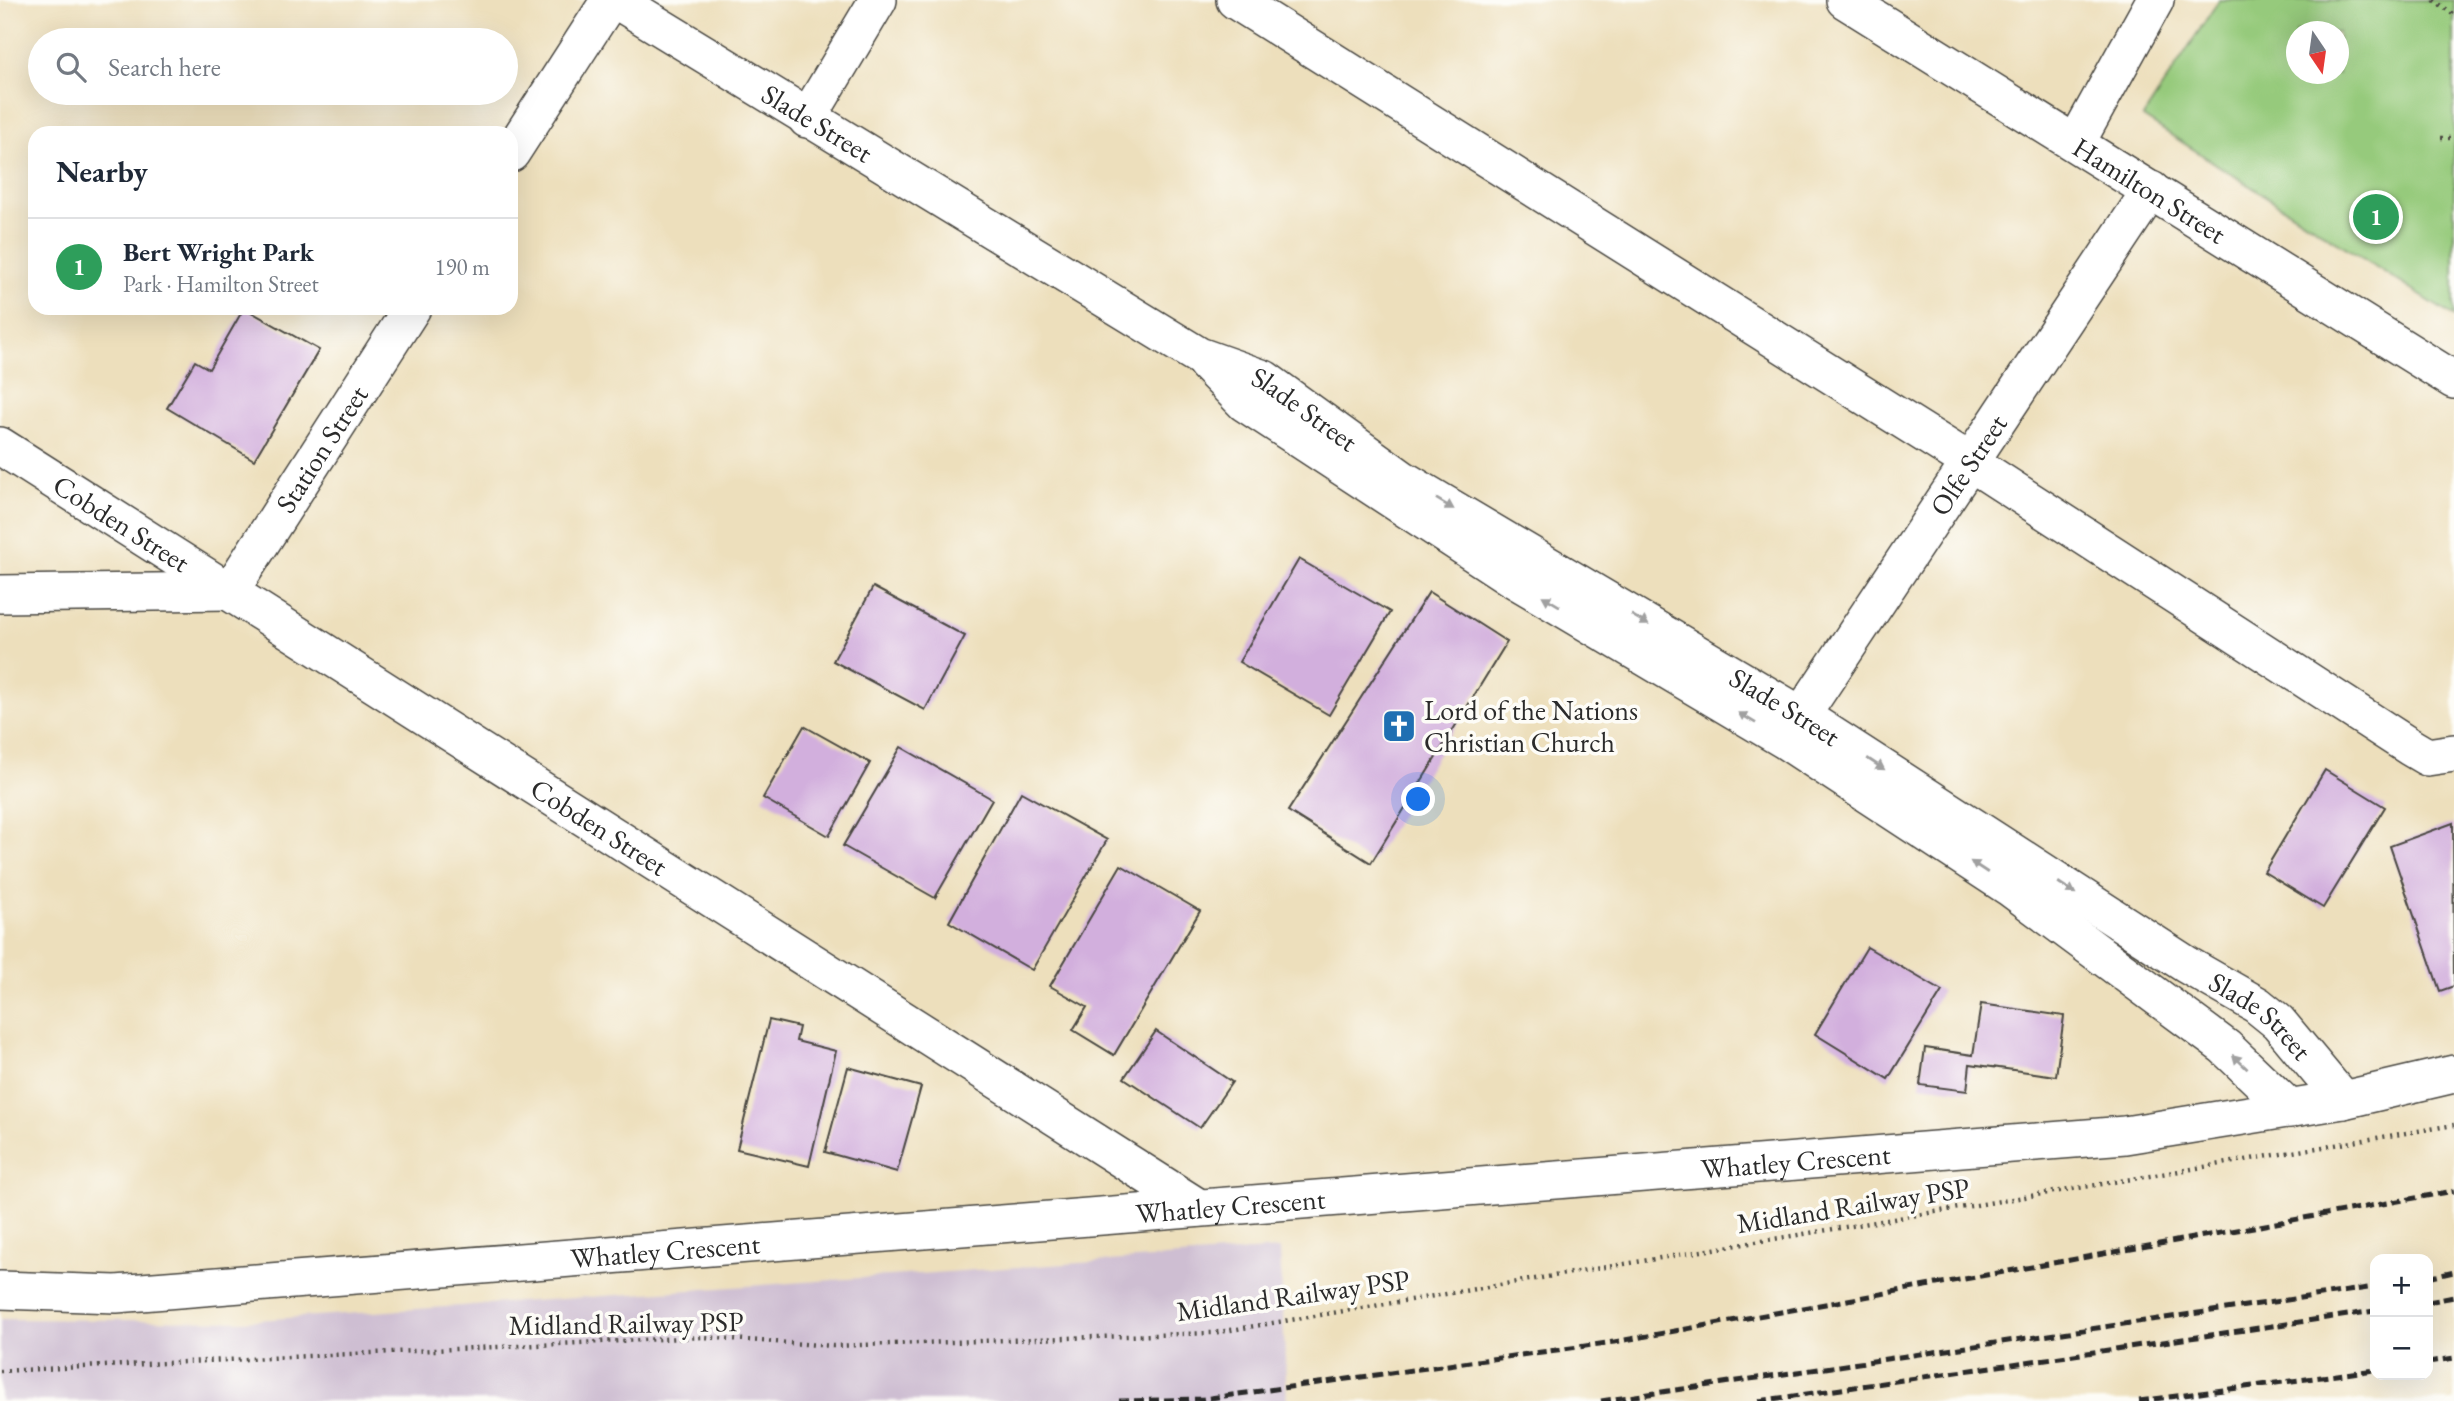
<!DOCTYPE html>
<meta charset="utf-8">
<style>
body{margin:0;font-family:"EB Garamond",serif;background:#f6f6f7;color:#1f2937}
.controls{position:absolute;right:21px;bottom:21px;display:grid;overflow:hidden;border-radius:14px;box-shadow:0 7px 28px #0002}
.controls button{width:63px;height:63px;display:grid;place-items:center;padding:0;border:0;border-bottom:2px solid #e0e1e3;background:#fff;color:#1f2937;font:35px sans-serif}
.compass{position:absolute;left:2286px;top:21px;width:63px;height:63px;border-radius:50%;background:#fff;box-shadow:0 7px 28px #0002;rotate:167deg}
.you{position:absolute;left:1419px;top:800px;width:24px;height:24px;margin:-18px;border:5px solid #fff;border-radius:50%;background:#1a73e8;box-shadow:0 0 0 10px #1a73e833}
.badge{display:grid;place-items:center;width:46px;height:46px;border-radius:50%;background:#0b8043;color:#fff;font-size:23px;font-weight:700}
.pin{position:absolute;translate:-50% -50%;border:4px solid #fff;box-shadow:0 2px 7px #0006}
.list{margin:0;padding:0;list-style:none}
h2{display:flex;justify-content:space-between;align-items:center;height:91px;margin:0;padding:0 28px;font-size:30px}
h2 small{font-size:23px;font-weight:400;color:#747a83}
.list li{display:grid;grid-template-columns:46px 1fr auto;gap:21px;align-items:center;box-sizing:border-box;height:98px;padding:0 28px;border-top:2px solid #e0e1e3}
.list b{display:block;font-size:26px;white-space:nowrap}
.list p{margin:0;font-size:23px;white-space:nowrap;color:#747a83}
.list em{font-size:23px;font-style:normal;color:#747a83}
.icon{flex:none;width:38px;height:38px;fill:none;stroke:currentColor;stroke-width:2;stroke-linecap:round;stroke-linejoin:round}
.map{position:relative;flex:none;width:2454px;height:1401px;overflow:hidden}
.search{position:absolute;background:#fff;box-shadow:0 7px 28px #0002;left:28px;top:28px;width:490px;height:77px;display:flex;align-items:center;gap:18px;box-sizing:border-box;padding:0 24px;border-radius:38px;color:#747a83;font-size:26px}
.panel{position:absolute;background:#fff;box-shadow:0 7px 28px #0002;left:28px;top:126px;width:490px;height:189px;border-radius:21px}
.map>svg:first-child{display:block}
.industrial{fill:#cebed2}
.green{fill:#96ca7b;stroke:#607a53;stroke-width:2;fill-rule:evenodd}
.building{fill:#d2afdd}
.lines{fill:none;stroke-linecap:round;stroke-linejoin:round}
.minor-casing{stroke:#484641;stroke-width:40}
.path{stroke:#484641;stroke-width:4.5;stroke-dasharray:2 5;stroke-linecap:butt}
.minor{stroke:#fff;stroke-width:37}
.rail{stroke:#2b2b2b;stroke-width:5;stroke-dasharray:10 5;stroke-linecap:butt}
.oneway{fill:#a0a0a0}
.labels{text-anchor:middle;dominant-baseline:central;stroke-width:7;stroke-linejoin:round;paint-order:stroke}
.street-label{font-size:28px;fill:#2b2b2b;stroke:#fdfcf7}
.poi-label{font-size:28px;fill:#2b2b2b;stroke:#fdfcf7;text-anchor:start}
</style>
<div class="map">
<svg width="2454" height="1401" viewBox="0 0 2454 1401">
<rect width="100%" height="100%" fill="#fdfcf7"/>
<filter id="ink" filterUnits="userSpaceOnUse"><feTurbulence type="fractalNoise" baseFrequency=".0143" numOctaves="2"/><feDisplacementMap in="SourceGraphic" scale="14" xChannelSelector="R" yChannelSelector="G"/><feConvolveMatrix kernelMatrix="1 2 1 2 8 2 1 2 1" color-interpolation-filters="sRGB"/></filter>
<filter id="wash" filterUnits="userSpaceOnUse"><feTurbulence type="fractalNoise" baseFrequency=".00686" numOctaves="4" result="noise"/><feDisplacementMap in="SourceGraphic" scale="28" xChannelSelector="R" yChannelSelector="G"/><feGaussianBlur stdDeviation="1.57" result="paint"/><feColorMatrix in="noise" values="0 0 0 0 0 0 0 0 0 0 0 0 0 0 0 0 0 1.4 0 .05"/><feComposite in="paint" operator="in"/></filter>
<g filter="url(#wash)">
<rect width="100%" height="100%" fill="#eddfbc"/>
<!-- industrial -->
<path class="industrial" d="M1280,1249l7,152h-1287v-82l243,2z"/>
<!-- green -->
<path class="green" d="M2219,0h235v317l-311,-200zM2296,32h42v42h-42z"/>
<g id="blocks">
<!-- building -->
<path class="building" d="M244,308l75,42 -65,110 -87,-52 28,-47 14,8z
M1299,559l91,53 -61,103 -90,-53z
M873,587l92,49 -40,74 -92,-49z
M1429,592l78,50 -136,221 -83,-52z
M804,726l66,37 -41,73 -66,-38z
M901,747l91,52 -57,99 -92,-52z
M2325,770l60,37 -62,101 -59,-36z
M1021,792l86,48 -75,130 -83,-48z
M2453,823l1,163 -14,5 -50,-145z
M1121,865l79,46 -86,144 -41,-25 14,-23 -37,-21z
M1867,947l75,44 -54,88 -73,-45z
M1981,1004l83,12 -8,60 -86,-12 -3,27 -47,-6 5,-37 48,7z
M769,1020l30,7 -3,14 40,10 -27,115 -72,-17z
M1156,1031l76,51 -32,46 -76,-50z
M848,1067l73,20 -24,85 -72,-20z"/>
</g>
</g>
<g filter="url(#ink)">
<use href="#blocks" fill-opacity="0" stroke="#484641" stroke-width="2"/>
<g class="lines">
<!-- minor casing -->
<g class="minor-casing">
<g id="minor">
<path id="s1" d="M616,0l583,356 65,23 138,100 400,237 385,249 70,40 21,17 65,78"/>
<path d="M1235,0l735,462 440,285 17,10 27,-4"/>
<path id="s2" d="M1845,0l609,380"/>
<path d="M807,119l71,-119"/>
<path d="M2076,143l79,-143"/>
<path d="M511,153l99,-153"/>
<path d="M1206,363l39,40 264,173 276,164 224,147 216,160 65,62"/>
<path id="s3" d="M0,446l1199,762"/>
<path id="s4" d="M0,594l230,-3 182,-283"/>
<path id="s5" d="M1787,737l364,-547"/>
<path id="s6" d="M0,1290l116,4 2009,-159 218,-35 111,-26"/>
</g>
</g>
<!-- path -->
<path class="path" d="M2434,0l20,15
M2441,138h13
M0,1371l703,-34 130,9 380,-13 1241,-208"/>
<!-- minor -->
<use href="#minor" class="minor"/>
<!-- rail -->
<path class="rail" d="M2428,1278l26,-6
M2428,1302l26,-5
M2428,1362l26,-4
M1119,1401l84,-2 411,-57 840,-151
M1601,1401l774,-114
M1759,1401l616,-90
M2139,1401l236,-31"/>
</g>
<!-- one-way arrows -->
<defs><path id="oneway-solid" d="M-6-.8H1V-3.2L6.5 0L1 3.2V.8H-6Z" transform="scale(1.75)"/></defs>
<g class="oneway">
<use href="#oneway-solid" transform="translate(1445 504) rotate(31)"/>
<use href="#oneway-solid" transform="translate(1551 601) rotate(-149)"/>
<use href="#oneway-solid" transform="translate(1640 620) rotate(31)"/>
<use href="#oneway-solid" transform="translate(1747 718) rotate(-149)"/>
<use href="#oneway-solid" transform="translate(1876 764) rotate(33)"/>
<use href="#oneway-solid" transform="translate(1979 867) rotate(-147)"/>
<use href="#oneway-solid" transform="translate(2067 888) rotate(33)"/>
<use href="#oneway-solid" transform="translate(2240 1062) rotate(-136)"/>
</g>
</g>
<!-- icons -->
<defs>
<g id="church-square" transform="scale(1.75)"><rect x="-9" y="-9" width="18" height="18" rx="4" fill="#1f6fb2" stroke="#fdfcf7"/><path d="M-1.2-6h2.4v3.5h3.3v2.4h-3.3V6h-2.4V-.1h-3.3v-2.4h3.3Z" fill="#fff"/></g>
</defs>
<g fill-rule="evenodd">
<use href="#church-square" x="1399" y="726"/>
</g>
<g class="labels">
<!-- street labels -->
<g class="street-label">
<text stroke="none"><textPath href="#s1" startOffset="236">Slade Street</textPath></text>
<text stroke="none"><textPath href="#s2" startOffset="359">Hamilton Street</textPath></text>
<text stroke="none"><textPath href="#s1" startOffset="802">Slade Street</textPath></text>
<text stroke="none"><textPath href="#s4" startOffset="399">Station Street</textPath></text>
<text stroke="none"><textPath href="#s5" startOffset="327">Olfe Street</textPath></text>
<text stroke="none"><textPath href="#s3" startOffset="144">Cobden Street</textPath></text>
<text stroke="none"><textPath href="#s1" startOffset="1368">Slade Street</textPath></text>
<text stroke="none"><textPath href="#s3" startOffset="710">Cobden Street</textPath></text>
<text stroke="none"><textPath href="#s1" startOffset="1936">Slade Street</textPath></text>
<text stroke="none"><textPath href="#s6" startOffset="1801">Whatley Crescent</textPath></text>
<text stroke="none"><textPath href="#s6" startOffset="1234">Whatley Crescent</textPath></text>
<text transform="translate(1853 1205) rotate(-9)">Midland Railway PSP</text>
<text stroke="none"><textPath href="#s6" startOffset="667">Whatley Crescent</textPath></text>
<text transform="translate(1293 1295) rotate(-8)">Midland Railway PSP</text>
<text transform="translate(626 1323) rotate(-1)">Midland Railway PSP</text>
</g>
<!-- poi labels -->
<g class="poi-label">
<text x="1424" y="710">Lord of the Nations<tspan x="1424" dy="32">Christian Church</tspan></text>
</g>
</g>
</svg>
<div class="controls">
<button>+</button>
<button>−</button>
</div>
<svg class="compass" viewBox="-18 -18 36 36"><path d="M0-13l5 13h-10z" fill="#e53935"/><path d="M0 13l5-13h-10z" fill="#747a83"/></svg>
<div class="you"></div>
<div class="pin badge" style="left:2376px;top:217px;background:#2e9e5b">1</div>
<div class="search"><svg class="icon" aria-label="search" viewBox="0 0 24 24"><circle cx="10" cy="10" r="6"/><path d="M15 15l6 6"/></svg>Search here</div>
<section class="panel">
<h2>Nearby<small></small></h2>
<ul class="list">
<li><span class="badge" style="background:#2e9e5b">1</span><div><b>Bert Wright Park</b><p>Park · Hamilton Street</p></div><em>190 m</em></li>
</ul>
</section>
</div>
